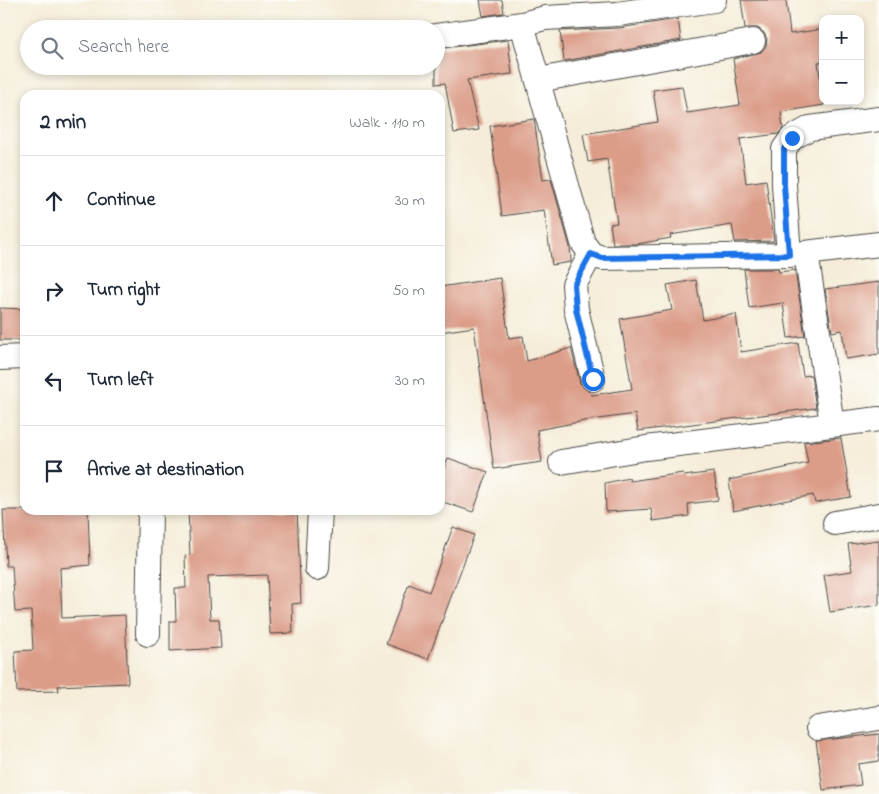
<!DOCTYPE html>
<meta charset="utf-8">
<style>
body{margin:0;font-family:"Indie Flower",sans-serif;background:#f2f2f3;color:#1f2937}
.controls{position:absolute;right:15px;top:15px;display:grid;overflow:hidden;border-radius:10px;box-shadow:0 2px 8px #0003}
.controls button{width:45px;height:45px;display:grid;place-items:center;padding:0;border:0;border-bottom:1px solid #e0e1e3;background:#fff;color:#1f2937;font:25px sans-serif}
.stop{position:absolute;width:15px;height:15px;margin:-11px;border:4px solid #1a73e8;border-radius:50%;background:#fff}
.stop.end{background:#1a73e8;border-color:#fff;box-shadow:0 1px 5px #0008}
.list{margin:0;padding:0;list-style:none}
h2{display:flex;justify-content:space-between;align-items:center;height:65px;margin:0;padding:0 20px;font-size:21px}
h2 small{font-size:16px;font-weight:400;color:#747a83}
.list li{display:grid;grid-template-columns:32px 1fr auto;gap:15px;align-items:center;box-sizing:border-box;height:90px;padding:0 20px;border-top:1px solid #e0e1e3}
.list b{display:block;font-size:19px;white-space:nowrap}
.list em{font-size:16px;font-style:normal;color:#747a83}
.icon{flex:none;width:28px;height:28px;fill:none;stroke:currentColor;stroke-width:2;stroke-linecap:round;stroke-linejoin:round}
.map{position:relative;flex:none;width:879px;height:794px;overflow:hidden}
.search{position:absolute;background:#fff;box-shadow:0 2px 8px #0003;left:20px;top:20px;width:425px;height:55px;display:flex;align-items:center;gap:12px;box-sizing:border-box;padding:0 18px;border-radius:28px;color:#747a83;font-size:19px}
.panel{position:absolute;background:#fff;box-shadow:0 2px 8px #0003;left:20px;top:90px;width:425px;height:425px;border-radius:15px}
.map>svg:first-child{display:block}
.building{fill:#db9c88}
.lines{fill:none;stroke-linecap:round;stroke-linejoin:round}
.minor-casing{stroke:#494845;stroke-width:26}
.minor{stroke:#fff;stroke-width:24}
.route{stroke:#1a73e8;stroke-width:6}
</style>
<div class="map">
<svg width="879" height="794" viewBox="0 0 879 794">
<rect width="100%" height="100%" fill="#fdfcf7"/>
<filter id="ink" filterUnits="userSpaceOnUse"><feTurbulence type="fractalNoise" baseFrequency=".02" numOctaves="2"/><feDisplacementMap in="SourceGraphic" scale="10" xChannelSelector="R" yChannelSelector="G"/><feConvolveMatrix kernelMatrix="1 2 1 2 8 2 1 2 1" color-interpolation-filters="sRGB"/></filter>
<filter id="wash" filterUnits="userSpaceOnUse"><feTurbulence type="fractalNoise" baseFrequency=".0096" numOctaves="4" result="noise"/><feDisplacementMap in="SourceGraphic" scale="20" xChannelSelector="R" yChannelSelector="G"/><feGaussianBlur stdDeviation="1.12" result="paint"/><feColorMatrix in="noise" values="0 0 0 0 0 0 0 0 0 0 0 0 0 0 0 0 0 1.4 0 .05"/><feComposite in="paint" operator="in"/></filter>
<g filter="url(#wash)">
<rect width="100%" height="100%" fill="#f5edd9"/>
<g id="blocks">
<!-- building -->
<path class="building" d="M480,0h22l2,13 -21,3z
M741,0h45l4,34 33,-5v33h-5l6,43 -43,7 2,16 -5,6 -38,5 6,44 20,-3 8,61 -39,1 -3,-17 -62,10 1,3 -34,6h-24l-3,-20 7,-1 -10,-64 -19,3 -5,-28 75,-12 -5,-32 29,-4 5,27 53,-8 -7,-46 28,-7 5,-6 1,-7 -3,-6 -6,-5h-13z
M678,19l3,21 -117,21 -4,-30 59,-3z
M508,40l4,34 -45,6 12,50 -25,3 -9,-50 -9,1v-35z
M534,119l9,61 8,-1 19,68 1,15 -19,3 -8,-55 -42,6 -12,-90z
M744,269h34l1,3 16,-2 10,66 -17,2 -5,-35 -34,5z
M500,278l9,60 14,-2 4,25 44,-13 9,35 12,12 40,-6 -12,-70 52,-9 -5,-25 29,-5 7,40 33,-6 5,38 57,-9 5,33 8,-1 5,33 -178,23 -3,-17 -51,7 -47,9 5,32 -48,7 -20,-142 -34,5v-45z
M879,282v72l-33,5 -4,-29 -10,2 -7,-43z
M0,308l25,1v31h-25z
M841,438l10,59 -36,6 -2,-8 -80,16 -4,-31 79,-17 -4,-21z
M448,458l40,14 -15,40 -33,-11v-22z
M714,472l4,28 -30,4 1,12 -36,5 -2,-12 -45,3 -1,-29 24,-5 1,3 53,-8 1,3z
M3,510h85l2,55 -30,3 2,50 63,-3 3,68 -70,3 1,5 -42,1 -2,-41 18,-1 -2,-39 -16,1 -3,-46h-6z
M188,510h109l4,93 -9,1 1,29 -23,1 -3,-59 -59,2 2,42h9l2,29 -51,3v-30h6l-1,-33h11l-1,-32 5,-1z
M453,527l21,8 -46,124 -42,-15 23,-60 20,8z
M879,540v65l-49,7 -6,-37 28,-4 -4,-27z
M879,734v27l-21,3 3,21 -38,5 -7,-49z"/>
</g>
</g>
<g filter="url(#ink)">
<use href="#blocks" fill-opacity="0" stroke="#494845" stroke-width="1"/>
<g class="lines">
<!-- minor casing -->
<g class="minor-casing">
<path id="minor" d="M522,24l61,219 8,11 11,4 187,-3 90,-11
M436,36l86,-12 23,-6 72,-4 97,-14
M538,80l215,-39
M806,253l26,171
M591,254l-17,31 2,24 17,70
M789,255l-5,-70v-36l8,-11 18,-10 69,-9
M0,358l25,-1
M561,462l85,-14 233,-29
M835,523l44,-8
M317,568l3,-58
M148,634l2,-124
M818,728l61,-10"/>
</g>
<!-- minor -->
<use href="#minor" class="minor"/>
</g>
</g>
<g class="lines" filter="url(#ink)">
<!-- route -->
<path class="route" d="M593,379l-17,-70 -2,-24 17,-31 11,4 187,-3 -5,-70v-36l8,-11"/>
</g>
</svg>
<div class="controls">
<button>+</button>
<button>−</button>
</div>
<div class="stop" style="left:593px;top:379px"></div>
<div class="stop end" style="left:792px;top:138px"></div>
<div class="search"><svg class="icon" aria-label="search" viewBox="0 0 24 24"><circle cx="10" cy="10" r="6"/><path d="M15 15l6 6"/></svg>Search here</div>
<section class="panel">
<h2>2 min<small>Walk · 110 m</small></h2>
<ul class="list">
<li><svg class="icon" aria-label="ahead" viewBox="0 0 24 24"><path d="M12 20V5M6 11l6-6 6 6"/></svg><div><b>Continue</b></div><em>30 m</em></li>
<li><svg class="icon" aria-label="right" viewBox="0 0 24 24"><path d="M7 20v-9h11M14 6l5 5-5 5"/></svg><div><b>Turn right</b></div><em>50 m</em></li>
<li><svg class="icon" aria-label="left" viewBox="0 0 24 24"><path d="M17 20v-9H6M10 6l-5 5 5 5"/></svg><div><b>Turn left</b></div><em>30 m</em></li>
<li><svg class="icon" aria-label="arrive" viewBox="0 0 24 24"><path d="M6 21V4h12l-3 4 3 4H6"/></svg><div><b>Arrive at destination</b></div></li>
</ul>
</section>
</div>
